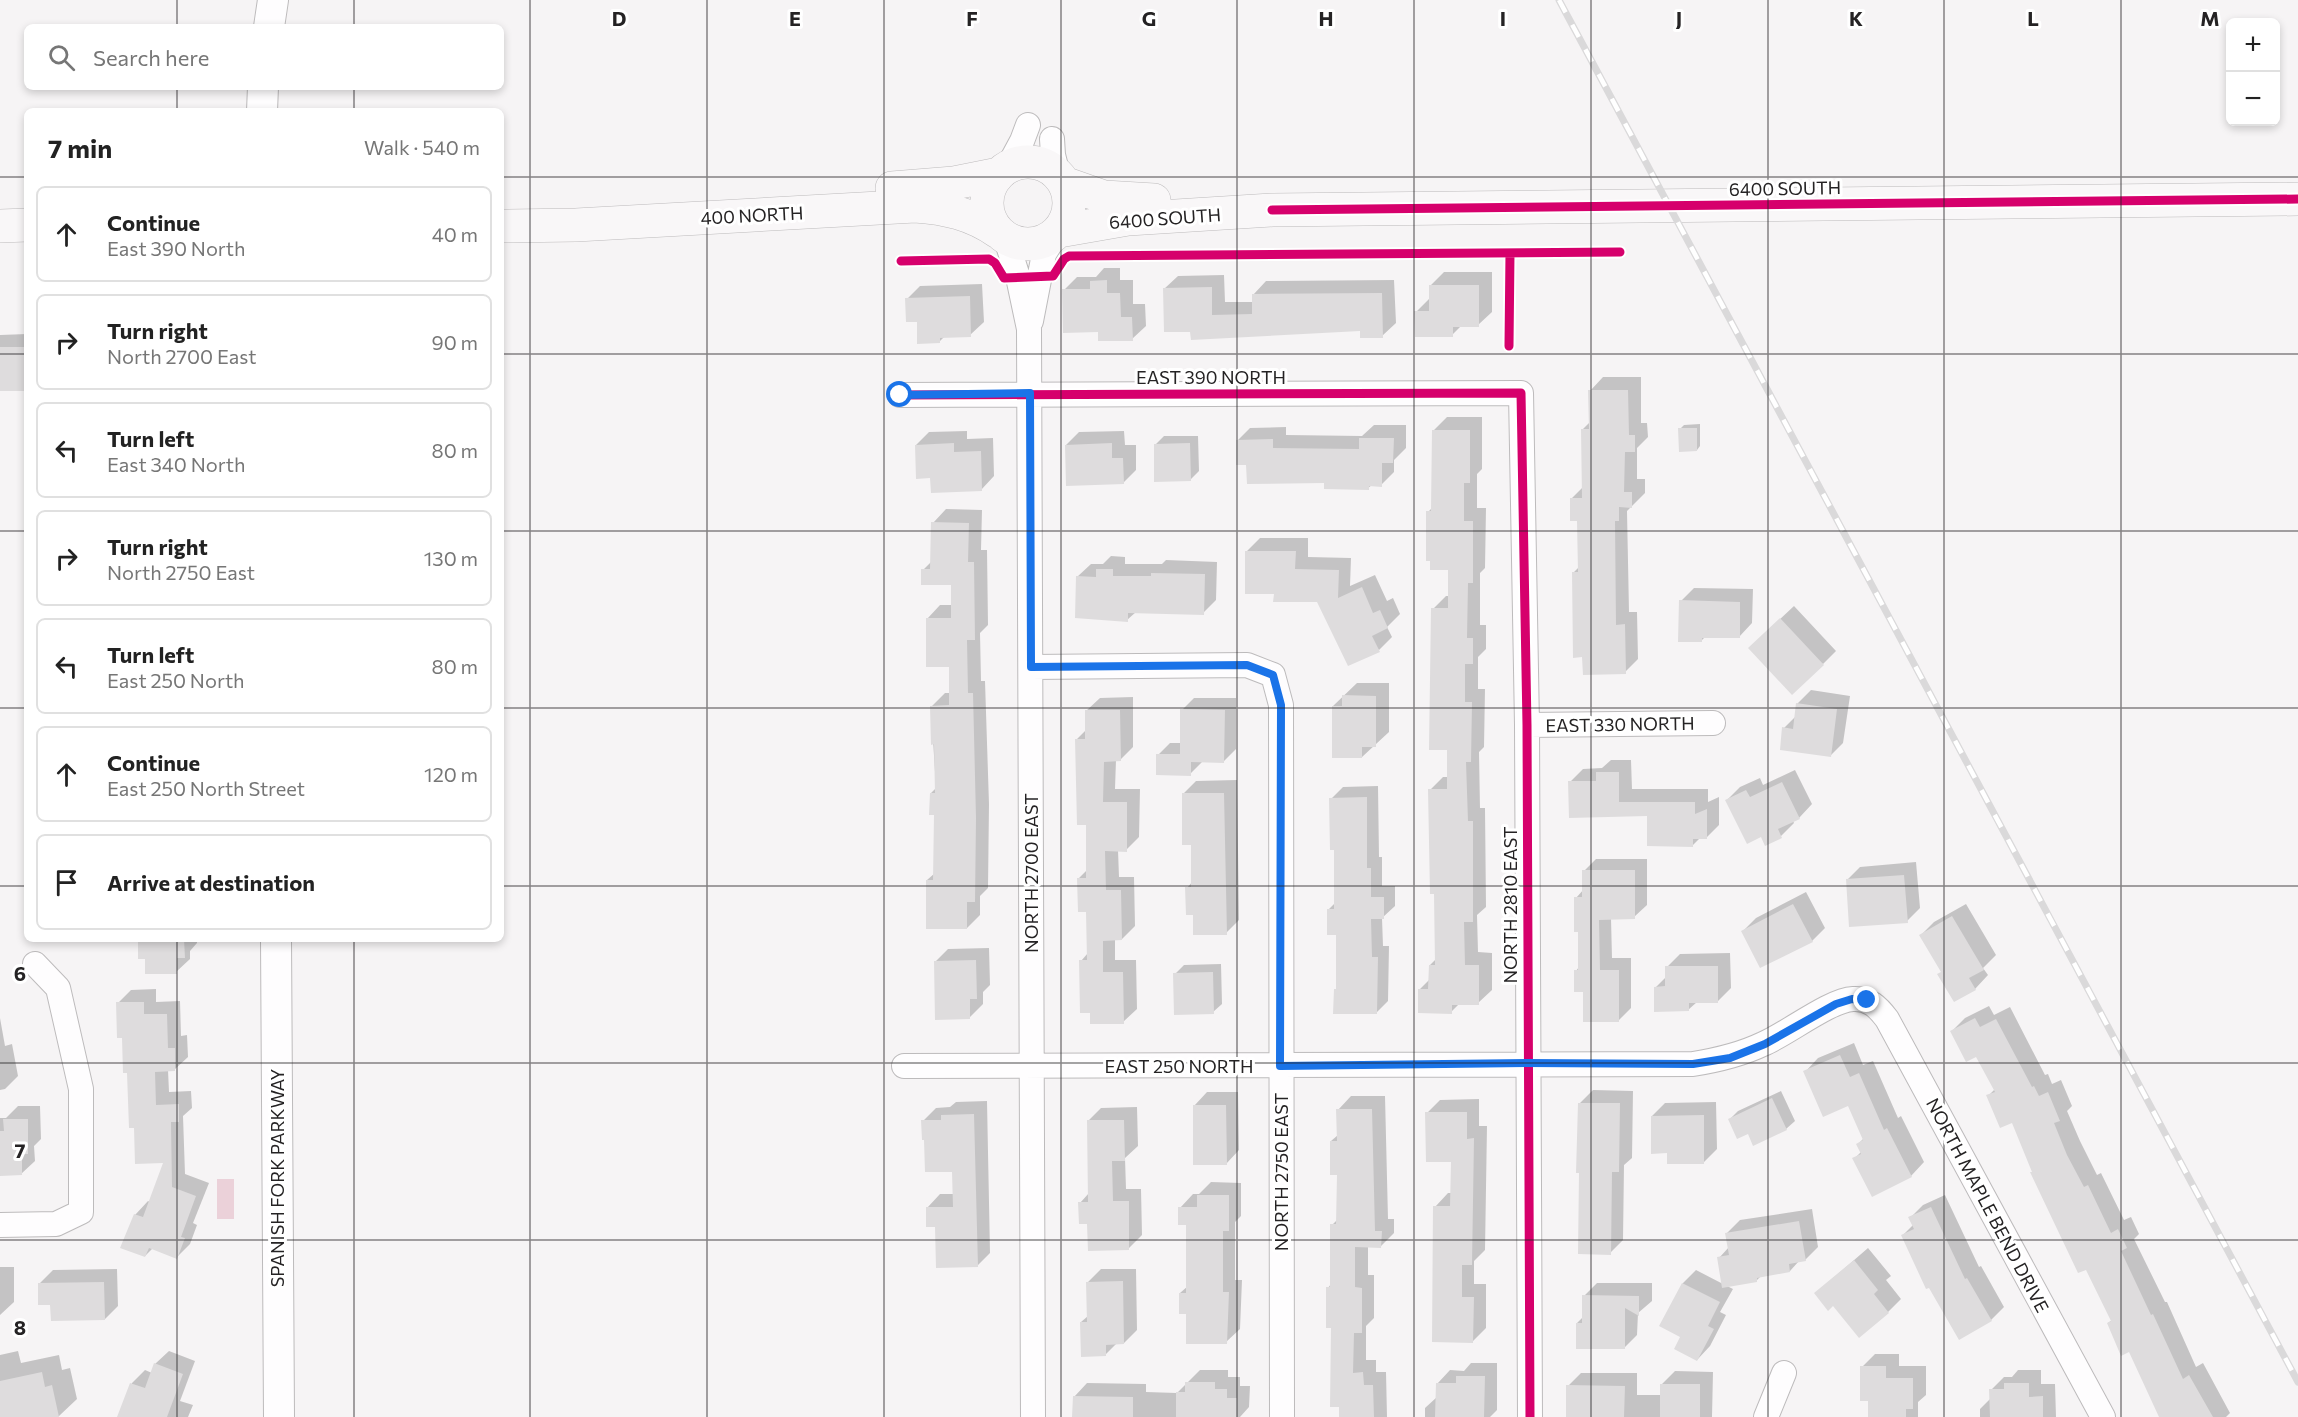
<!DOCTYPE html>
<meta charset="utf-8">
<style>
body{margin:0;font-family:Commissioner,sans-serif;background:#f6f6f6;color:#222}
.controls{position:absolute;right:18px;top:18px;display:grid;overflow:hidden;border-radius:9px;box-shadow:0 3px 9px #0003}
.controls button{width:54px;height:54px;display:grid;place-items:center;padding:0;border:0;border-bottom:2px solid #e0e0e0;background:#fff;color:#222;font:30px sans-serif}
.stop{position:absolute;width:18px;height:18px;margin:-14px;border:4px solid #1a73e8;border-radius:50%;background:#fff}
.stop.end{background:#1a73e8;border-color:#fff;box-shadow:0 2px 6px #0008}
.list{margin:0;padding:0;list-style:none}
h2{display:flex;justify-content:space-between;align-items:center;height:78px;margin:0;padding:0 24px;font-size:26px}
h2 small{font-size:20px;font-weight:400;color:#767676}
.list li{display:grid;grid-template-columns:39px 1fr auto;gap:18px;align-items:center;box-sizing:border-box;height:96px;margin:0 12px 12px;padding:0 12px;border:2px solid #e0e0e0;border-radius:9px}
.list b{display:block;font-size:22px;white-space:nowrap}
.list p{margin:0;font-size:20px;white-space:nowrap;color:#767676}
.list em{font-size:20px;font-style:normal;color:#767676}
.icon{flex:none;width:33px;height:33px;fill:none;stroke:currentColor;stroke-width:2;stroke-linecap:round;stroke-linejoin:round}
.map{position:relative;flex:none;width:2298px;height:1417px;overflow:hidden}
.search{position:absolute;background:#fff;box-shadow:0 3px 9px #0003;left:24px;top:24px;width:480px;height:66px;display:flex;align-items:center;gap:15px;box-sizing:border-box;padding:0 21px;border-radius:9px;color:#767676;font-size:22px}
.panel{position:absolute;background:#fff;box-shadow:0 3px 9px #0003;left:24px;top:108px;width:480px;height:834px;border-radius:9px}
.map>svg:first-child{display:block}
.green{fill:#ebd1d9}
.shadow{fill:#0003}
.building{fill:#dedcdd}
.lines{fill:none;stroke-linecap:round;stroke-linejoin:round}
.minor-casing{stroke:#bdbbbc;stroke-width:26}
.tertiary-casing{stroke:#bdbbbc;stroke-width:32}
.secondary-casing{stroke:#bdbbbc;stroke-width:34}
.minor{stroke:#fefdfe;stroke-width:24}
.tertiary{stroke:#fefdfe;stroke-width:30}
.secondary{stroke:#f9f7f8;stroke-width:33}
.rail-casing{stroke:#dad9da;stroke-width:7}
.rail{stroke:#fff;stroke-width:4.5;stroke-dasharray:14;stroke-linecap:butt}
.cycleway-casing{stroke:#fff;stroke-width:13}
.cycleway{stroke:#d6006c;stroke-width:9}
.route{stroke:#1a73e8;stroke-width:8}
.grid{fill:none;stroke:#252324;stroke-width:1.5;stroke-opacity:0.55}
.labels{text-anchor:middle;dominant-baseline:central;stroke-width:6;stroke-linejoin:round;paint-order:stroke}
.street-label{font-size:18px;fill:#252324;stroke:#fff}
.grid-label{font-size:20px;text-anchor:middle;font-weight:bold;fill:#252324;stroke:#fff;stroke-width:6;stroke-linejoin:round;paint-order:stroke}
</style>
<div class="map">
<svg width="2298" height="1417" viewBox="0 0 2298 1417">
<rect width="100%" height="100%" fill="#f6f4f5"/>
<!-- green -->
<path class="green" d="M217,1179h17v40h-17z"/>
<!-- shadow -->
<path class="shadow" d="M1104,268h16v12h13v24h12l1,22 -14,13 -33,-8 -35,-41 13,-13h19z
M1444,272h48v40l-14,13h-16l-10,10 -36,-23 13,-13 1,-13z
M1224,275l1,27h28v-7l13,-14 128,-1 2,43 -14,13 -21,-7 -169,1 -28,-41 14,-13z
M982,284l2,38 -14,13 -25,1 -5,5 -22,-21 -11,-21 13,-13z
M27,334v56h-27v-55z
M1603,377h38v46h6l1,14 -11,11v31h8v14l-18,18 2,101h8l1,47 -13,13 -52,-99 6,-6v-48l-7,-21 11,-11 -1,-57 8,-8v-31z
M1447,417h35v52l-5,5v34h9l-1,60 -5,5v52h6v24l-8,8v32h7l-1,58 -5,5 1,56h5l1,99 -9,8 1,37 14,1v37l-14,13h-18l-9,9 -32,-22 11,-11v-14l6,-6 -1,-67 -5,-102 13,-13h5l1,-29 -16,-139 13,-13h3v-27l-21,-57 5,-5 1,-77z
M1700,424v22l-3,4 -17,-21 4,-4z
M1374,425h32v23l-12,12v12l-13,13h-9l-4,3 -42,-7 -78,-18 -11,-22 13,-13 36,-1v8l76,1z
M967,431v8l26,-1 1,38 -13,14 -49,-14 -16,-31 13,-13z
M1124,431l1,14h11v25l-13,13 -57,-38 13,-13z
M1164,436h34l1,35 -9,9 -35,-35z
M946,509l36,1 -1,40h6l1,75 -8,8 1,48h4l4,123 -1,84 -8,8v19l-13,13 -40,-48 8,-7 1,-59 -5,-21 5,-5 -5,-81 14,-14h6l-1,-28 -23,-46 13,-14h12v-21l-29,-14 9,-9 1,-38z
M1260,538h48v19l43,1 -1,28 25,-11 12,26 6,-3 7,16 -13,13 5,10 -13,13 -61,-49 -43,-9 -28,-41z
M1111,556l14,1v7h37l4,-4 51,2 -1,38 -13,13 -67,-1 -9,8 -50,-43 14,-13h12z
M1694,588l59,1 -1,34 -13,14 -33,-1 -5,5 -20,-40z
M1794,606l42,45 -13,13 -60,-29z
M1357,683h32v49l-27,25 -29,-51z
M1811,690l39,6 -7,47 -13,13 -46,-28 12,-12 1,-12z
M1133,697v50l-13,13h-4l-1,29h25l-1,48 -13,13h-8l1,27h15l1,49 -13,13h-7v21h21l1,49 -14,13 -32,-10 -10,-51 7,-8 -1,-42 -9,-32 9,-9 1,-46 -11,-85 9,-9v-19l14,-13z
M1194,698h42v51l-12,12 -22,1 -12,12 -32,-19 12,-12h11l1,-33z
M1611,760h20l1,29h76v13l11,-5v28l-13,13h-6l-8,8 -43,-32 -79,-32 13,-13 19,-1z
M1795,770l17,34 -13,14 -6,3 1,2 -13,13 -19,-1 -35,-35 13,-13 20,-9 3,7z
M1237,780l2,140 -13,13 -32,-20 -7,-25 6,-7v-37l-10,-50 13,-13z
M1378,786l1,71h3v29h13v20l-13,12 1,28h6l-1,55 -12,12 -41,-23 2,-2 1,-54 -10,-24 7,-7v-54l-4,-50 12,-12z
M1596,859h51v46l-13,12 -23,1 1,40h19v50l-12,12 -34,-29 -9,-20 3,-4 1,-36 -4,-33 8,-9v-18z
M1916,862l4,46 -13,13 -60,-41 13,-13z
M1806,892l19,36 -13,13 -69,-10 13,-13z
M1966,904l30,51 -13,13 5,7 -13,14 -32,-18 -22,-36 13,-13z
M140,939h57v4l-7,8v8l-14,13 -29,-15z
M989,948l1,37 -7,7v12l-13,13 -35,-55 13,-13z
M1730,953l1,35 -13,13 -21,1 -9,8 -32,-23 11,-11v-9l13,-13z
M1221,964l1,40 -9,8 -38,-38 9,-9z
M156,989v13l24,-1 1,35 6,-1 1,22 -14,13h-6l1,22 22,-1 1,17 -9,8 2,58 24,9 -16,40 4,2 -7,19 -13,13 -24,-9 -8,8 -10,-41 13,-14 2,1 16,-40 -31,-36 -11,-90 -6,-33 13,-13z
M1989,1006l5,9 16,-8 35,68 3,-1 4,10 9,-4 11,26 -5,5 13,30 17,34 4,-2 23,47 7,-3 8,17 -5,5 31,63h2l29,65 7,-4 27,50 -4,4h-65l-31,-67 -22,-27 4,-3 -26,-52 -53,-97 -20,-50 -25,-25 7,-7 -18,-34 -25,-24 13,-13z
M0,1018l5,28 7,-2 6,32 -13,13 -5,1z
M1854,1043l9,22 10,-4 25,57 3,-2 23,46 -13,14 -57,-17 8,-8 -4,-7 6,-6 -15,-34 -44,-32 13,-14z
M1593,1090l40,1 -1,67 -8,7 -1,75 -13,13 -30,-150z
M1781,1091l14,30 -9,8 -56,-10 8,-8z
M1207,1092h31l1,58 -13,14 -32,-58z
M1351,1096h34l3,123h6v14l-13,13h-13v29h6v43l-8,8v34h10v12h10l1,45h-47l-12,-129 3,-4 1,-59 6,-6v-46l-7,-32 7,-6v-25z
M1479,1099v27h8l-2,124 -11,11v23h12v44l-13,13 -38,-134 13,-14h4v-33l-25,-47 13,-13z
M987,1101l3,152 -13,13 -41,-40 -9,-18 13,-14h14v-24l-31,-49 13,-13 14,-1 6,-5z
M1716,1102l1,47 -13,13 -52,-46 13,-13z
M18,1106h22l1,33 -7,7 1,15 -14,13h-21v-56h6z
M1137,1107l1,39 -13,12 1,31h15l1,46 -13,13 -40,-26 -9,-19 9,-10 -1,-72 13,-13z
M1211,1182l30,1v33l-6,6v58h7l-2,49 -14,13 -39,-30 -7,-19 8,-7v-62l-8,-16 13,-14h6z
M1945,1195l34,72 2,-1 23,41 -13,13 -88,-85 10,-10 -3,-7 13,-13z
M1812,1209l6,38 -13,13 -6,1 -9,10 -28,4 -5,5 -30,6 6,3 -13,23 6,3 -16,31 -13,14 -14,-24 -22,-11 22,-42 13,-13 27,14 -4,-26 10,-11 -3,-13 14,-14z
M1868,1248l23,28 -5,4 15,19 -13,13 -54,-8 -18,-11z
M0,1267h14v35l-14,13z
M117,1269l1,37 -13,13 -53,-16 -12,-20 13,-13z
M1101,1269h35l1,61 -13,13h-7l-12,12 -24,-33 7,-6v-34z
M1597,1283h55v18l-14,12 -1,22 -13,13 -47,-25 6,-6 1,-21z
M18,1351l3,12 38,-8 3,15 8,-2 7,31 -18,17 -59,1v-62z
M169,1351l26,10 -15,40 13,4 -5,12h-69l13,-34 13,-13 7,3 3,-9z
M1875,1354h24v12h27v29l-8,7v15h-49v-17l-7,-33z
M1471,1363h26v47l-7,7h-65v-9l12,-11v-13l13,-14 14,1z
M1200,1370h28v7h12v9h10l-1,21 -9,10h-166v-20l13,-14 59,1v8l31,1z
M2018,1370h23v14h14l1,33h-76v-8l11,-11v-8l13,-13h8z
M1675,1371l38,1 -1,45h-144v-31l13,-13h56v22h24l1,-11z"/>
<!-- building -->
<path class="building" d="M1107,280v13h13l1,24h11l1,24h-35v-9l-35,1 -1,-44h28v-8z
M1429,285h50v42h-26v10h-38l-1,-26h15z
M1212,287v28l40,-1v-20l130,-1 1,45h-23v-7l-169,9 -1,-8h-26l-1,-44z
M970,296l1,41 -31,1v5l-23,1v-22h-11l-1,-24z
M0,347h27v44h-27z
M1588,390h40l1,45h6v17h-10l-1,40h8v16l-13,-1v14h-4l1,104 9,-1 1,50 -43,1 -1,-18 -9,1 -1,-86h6l-1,-51h-7v-23h12l-1,-69h8z
M1678,428h19v23l-18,1z
M1432,430h38v53h-6v38h9v62h-5l-1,55h6v26h-8v38h7l-1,60h-5l2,59h5v101h-9l1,43h14v40h-27v9l-34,-1v-24h10l1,-24h6l-1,-71h-4l-2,-105h19v-39h-18l2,-142h17v-38h-18v-9h-4v-50h5z
M1359,438h35l-1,25h-11v24l-13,-1v4l-45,-1v-6l-77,1 -1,-19h-10v-25l37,-1v9l86,1z
M954,443v9l27,-1 1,40 -51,2 -1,-15 -14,1 -1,-34z
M1112,443v15h11l1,26 -58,2 -1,-41z
M1190,443l1,38 -37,1v-38z
M931,522l38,1 -1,39h6l1,78h-8l1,53h5l3,125 -1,84h-8v27h-41v-49h7l1,-65h-5l1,-22h5l-1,-49 -3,1 -1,-39 19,-1v-38h-23v-49h25v-33h-30v-16h9z
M1245,551h51l-1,18 44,1 -1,28 24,-11 11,26 7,-3 8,18 -16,8 8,16 -32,14 -31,-64h-44l1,-8h-29z
M1096,569h17v7h38v-3l54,1 -1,41 -76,-2v9l-53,-4 1,-42 20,1z
M1679,600l61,2v36h-38v4h-24z
M1780,618l44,47 -32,30 -44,-47z
M1342,695l34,1v51h-14v11h-30v-52h10z
M1796,703l41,6 -6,48 -51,-7 2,-23 11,2z
M1180,709l45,1 -1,53 -33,-1v14l-35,-1v-21h24z
M1085,710h35l1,51 -17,1 -1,40h24v50l-22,-1 1,39h15l1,50 -19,1v31h20l1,52h-34v-11h-10l-1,-53h8l-1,-48h-8l-1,-34h9v-53h-9l-2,-86h10z
M1596,772h23v30h76v12l12,-5v30h-14v8l-46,-1v-30l-78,2 -1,-37h28z
M1782,782l18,37 -22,10 4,9 -17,8 -4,-9 -14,7 -22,-44 21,-10 4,7z
M1182,793h42l3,142h-34v-20h-7l-1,-28h6v-42h-9z
M1367,797v71h4v29h13v22h-13l1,38h6l-1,57h-44l1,-25h2v-54h-9v-26h7v-59h-4l-1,-52z
M1582,870h53v49l-36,1 1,50h19v52h-36v-30h-9v-22h4v-38h-4v-35h8z
M1904,875l4,48 -59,4 -3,-48z
M1793,904l20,38 -53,26 -19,-37z
M1952,916l32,54 -15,8 7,12 -22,12 -17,-28 4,-2 -22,-37z
M138,939h46l1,19h-8v16h-32v-15h-7z
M976,960l1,39h-7v20l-35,1 -1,-59z
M1665,966h53v37h-29v8l-35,1v-25l11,-1z
M1213,972l1,42 -40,1 -1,-42z
M116,1002h28v12h23l1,34h7v23l-20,1 1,33 23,-1v18h-8l1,65 24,9 -15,41 4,1 -8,21 -28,-11 -4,9 -25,-9 14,-34 9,3 20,-54 -28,1 -1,-36h-5l-2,-55h-4l-1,-35h-5z
M1975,1018l5,9 16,-8 36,68 2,-1 5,10 9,-4 12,29 -6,2 13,32 17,32 4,-2 23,48 7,-4 9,19 -6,3 30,64 2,-1 30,65 6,-4 24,42h-54l-30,-65 -8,4 -14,-33 4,-2 -25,-51 -8,3 -48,-101h2l-20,-49 -12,5 -14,-33 9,-3 -19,-35 -10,5 -16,-31z
M1840,1055l10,22 9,-4 25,57 3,-2 25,49 -40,20 -20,-39 9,-4 -5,-10 7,-4 -15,-34 -25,11 -20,-46z
M1772,1098l15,32 -34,16 -5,-12 -11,5 -9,-20z
M1578,1103h42l-1,69h-7l-1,83 -33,-1 1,-81h-3z
M1193,1105h33l1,60h-34z
M1336,1109h36l3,122h7l-1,17 -26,-1v40l7,1v45h-8l-1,40 10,-1 1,13h9l1,32h-35v-10h-9l1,-79h-5v-41h4v-63h6l1,-49h-7v-34h7z
M1425,1112h42v27l7,-1 -2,127h-10v32h12l-1,46 -41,-1 1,-136h17l1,-44h-25z
M974,1114l4,153 -42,1 -1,-41h-9v-20h27l-1,-35h-27l-1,-32h-2l-1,-20h20v-5z
M1704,1115v49h-37v-11l-16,1v-38z
M3,1119h25v35h-6v21l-22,1v-45h4z
M1087,1120h37l1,41h-13l1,40h16v49l-41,1 -1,-27h-8l-1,-22h10z
M1197,1195h32v36h-6v61h6l-2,52h-41v-30h-7v-21h7v-68h-8v-18h19z
M1931,1207l34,72 2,-1 25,43 -33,19 -30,-52 -3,1 -25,-54 13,-6 -6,-12z
M1799,1221l7,40 -17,3 1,8 -33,6v4l-35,6 -5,-31 12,-2 -4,-22z
M1854,1260l24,30 -4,4 15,19 -30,25 -26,-32 -5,5 -14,-18z
M1123,1281l1,63 -18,1v11l-25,1 -1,-35h7l-1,-40z
M104,1282l1,38 -54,1 -1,-16h-12v-22z
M1682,1283l38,19 -12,24 6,3 -17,32 -23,-12 6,-12 -21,-11z
M1582,1295l57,1v20l-14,-8v41h-49v-26h6z
M154,1363l29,11 -16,43h-50l13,-34 15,5z
M1860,1366h26v12h27v31h-7v8h-38v-16h-8z
M42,1372l3,15 7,-2 7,32h-59v-36z
M1456,1376h29l-1,41h-49l1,-34h20z
M1185,1382h30v7h12v9h10v19h-61v-25h9z
M2004,1383h25v14l14,-1v21h-53l-1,-28h15z
M1660,1384h40v33h-40z
M1566,1385l59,1 -1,31h-58z
M1073,1396l60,1v20h-61z"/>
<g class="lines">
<!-- minor casing -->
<g class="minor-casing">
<path id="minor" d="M1052,139l1,16 5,20
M1008,167l14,-26 6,-16
M1006,239l12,38 11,52 4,1088
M1031,321l13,-67 13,-21
M900,395l621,-2 6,332 3,692
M1031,667l216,-2 26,10 8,30 1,712
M1527,725l186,-2
M904,1066l789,-2c25,-4 47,-9 70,-20 24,-10 67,-44 90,-45 16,-1 25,8 34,20l216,398
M0,1225l56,-1 25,-12v-123l-23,-101 -23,-24
M1766,1417l18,-44"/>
</g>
<!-- tertiary casing -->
<g class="tertiary-casing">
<path id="tertiary" d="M269,27l4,-27
M262,111l1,-24
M276,939l3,478"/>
</g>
<!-- secondary casing -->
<g class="secondary-casing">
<path id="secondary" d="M987 203a41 41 0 1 1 82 0a41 41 0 1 1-82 0Z
M1064,183l40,14 50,3
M892,188l62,-5 45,-9
M0,226l27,-1
M501,226l75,-1 339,-19c31,2 57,8 83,26
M1059,231l69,-12 144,-9 1026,-11"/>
</g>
<!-- minor -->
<use href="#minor" class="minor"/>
<!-- tertiary -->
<use href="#tertiary" class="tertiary"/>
<!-- secondary -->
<use href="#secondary" class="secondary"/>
<!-- rail casing -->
<g class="rail-casing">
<path id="rail" d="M1559,0l739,1382"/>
</g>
<!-- rail -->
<use href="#rail" class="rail"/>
<!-- cycleway casing -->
<g class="cycleway-casing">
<path id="cycleway" d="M1272,210l1026,-11
M901,261l88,-2 6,4 9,15 49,-2 11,-17 5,-3 551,-4
M1509,346l1,-93
M900,395l621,-2 6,332 3,692"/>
</g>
<!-- cycleway -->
<use href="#cycleway" class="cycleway"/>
</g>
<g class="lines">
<!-- route -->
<path class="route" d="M900,395l130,-2 1,274 216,-2 26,10 8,30 -1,361 247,-3 166,1 37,-6 35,-14 71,-40 16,-5 15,1"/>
</g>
<!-- grid -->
<path class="grid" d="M177,0v27M354,0v27M530,0v1417M707,0v1417M884,0v1417M1061,0v1417M1237,0v1417M1414,0v1417M1591,0v1417M1768,0v1417M1944,0v1417M2121,0v1417M177,87v24M354,87v24M0,177h27M501,177h1797M0,354h27M501,354h1797M0,531h27M501,531h1797M0,708h27M501,708h1797M0,886h27M501,886h1797M177,939v478M354,939v478M0,1063h2298M0,1240h2298"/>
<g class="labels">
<!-- street labels -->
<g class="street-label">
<text transform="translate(1785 188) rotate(-1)">6400 SOUTH</text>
<text transform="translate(752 215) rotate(-3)">400 NORTH</text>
<text transform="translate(1165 218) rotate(-4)">6400 SOUTH</text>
<text x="1211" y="377">EAST 390 NORTH</text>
<text transform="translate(1620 724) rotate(-1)">EAST 330 NORTH</text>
<text transform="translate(1031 873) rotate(-90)">NORTH 2700 EAST</text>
<text transform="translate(1510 905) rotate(-90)">NORTH 2810 EAST</text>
<text x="1179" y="1066">EAST 250 NORTH</text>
<text transform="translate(1281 1172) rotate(-90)">NORTH 2750 EAST</text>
<text transform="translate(277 1178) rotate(-90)">SPANISH FORK PARKWAY</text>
<text transform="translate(1988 1205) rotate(62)">NORTH MAPLE BEND DRIVE</text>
</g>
</g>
<g class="grid-label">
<text x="619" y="26">D</text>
<text x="795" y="26">E</text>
<text x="972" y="26">F</text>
<text x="1149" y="26">G</text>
<text x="1326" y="26">H</text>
<text x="1503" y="26">I</text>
<text x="1679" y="26">J</text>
<text x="1856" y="26">K</text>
<text x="2033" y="26">L</text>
<text x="2210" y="26">M</text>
<text x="20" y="981">6</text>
<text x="20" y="1158">7</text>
<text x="20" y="1335">8</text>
</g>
</svg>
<div class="controls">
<button>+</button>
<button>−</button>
</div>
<div class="stop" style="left:900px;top:395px"></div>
<div class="stop end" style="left:1867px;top:1000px"></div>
<div class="search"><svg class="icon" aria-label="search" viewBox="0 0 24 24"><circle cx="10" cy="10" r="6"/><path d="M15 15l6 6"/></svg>Search here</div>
<section class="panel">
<h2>7 min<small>Walk · 540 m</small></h2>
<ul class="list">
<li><svg class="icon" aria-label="ahead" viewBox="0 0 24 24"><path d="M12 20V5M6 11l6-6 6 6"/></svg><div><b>Continue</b><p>East 390 North</p></div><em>40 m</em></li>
<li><svg class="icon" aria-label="right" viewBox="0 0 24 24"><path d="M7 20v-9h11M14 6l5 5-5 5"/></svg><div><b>Turn right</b><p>North 2700 East</p></div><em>90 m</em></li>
<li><svg class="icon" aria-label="left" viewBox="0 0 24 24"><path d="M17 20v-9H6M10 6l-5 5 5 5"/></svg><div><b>Turn left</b><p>East 340 North</p></div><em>80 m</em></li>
<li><svg class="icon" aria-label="right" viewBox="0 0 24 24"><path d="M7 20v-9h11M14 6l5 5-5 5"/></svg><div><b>Turn right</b><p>North 2750 East</p></div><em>130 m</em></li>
<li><svg class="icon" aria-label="left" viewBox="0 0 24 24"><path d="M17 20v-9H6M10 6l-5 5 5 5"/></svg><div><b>Turn left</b><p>East 250 North</p></div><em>80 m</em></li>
<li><svg class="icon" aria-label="ahead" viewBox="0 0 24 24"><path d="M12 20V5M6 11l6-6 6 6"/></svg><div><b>Continue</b><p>East 250 North Street</p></div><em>120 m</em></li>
<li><svg class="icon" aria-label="arrive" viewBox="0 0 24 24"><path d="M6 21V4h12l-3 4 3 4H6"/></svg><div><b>Arrive at destination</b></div></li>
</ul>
</section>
</div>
